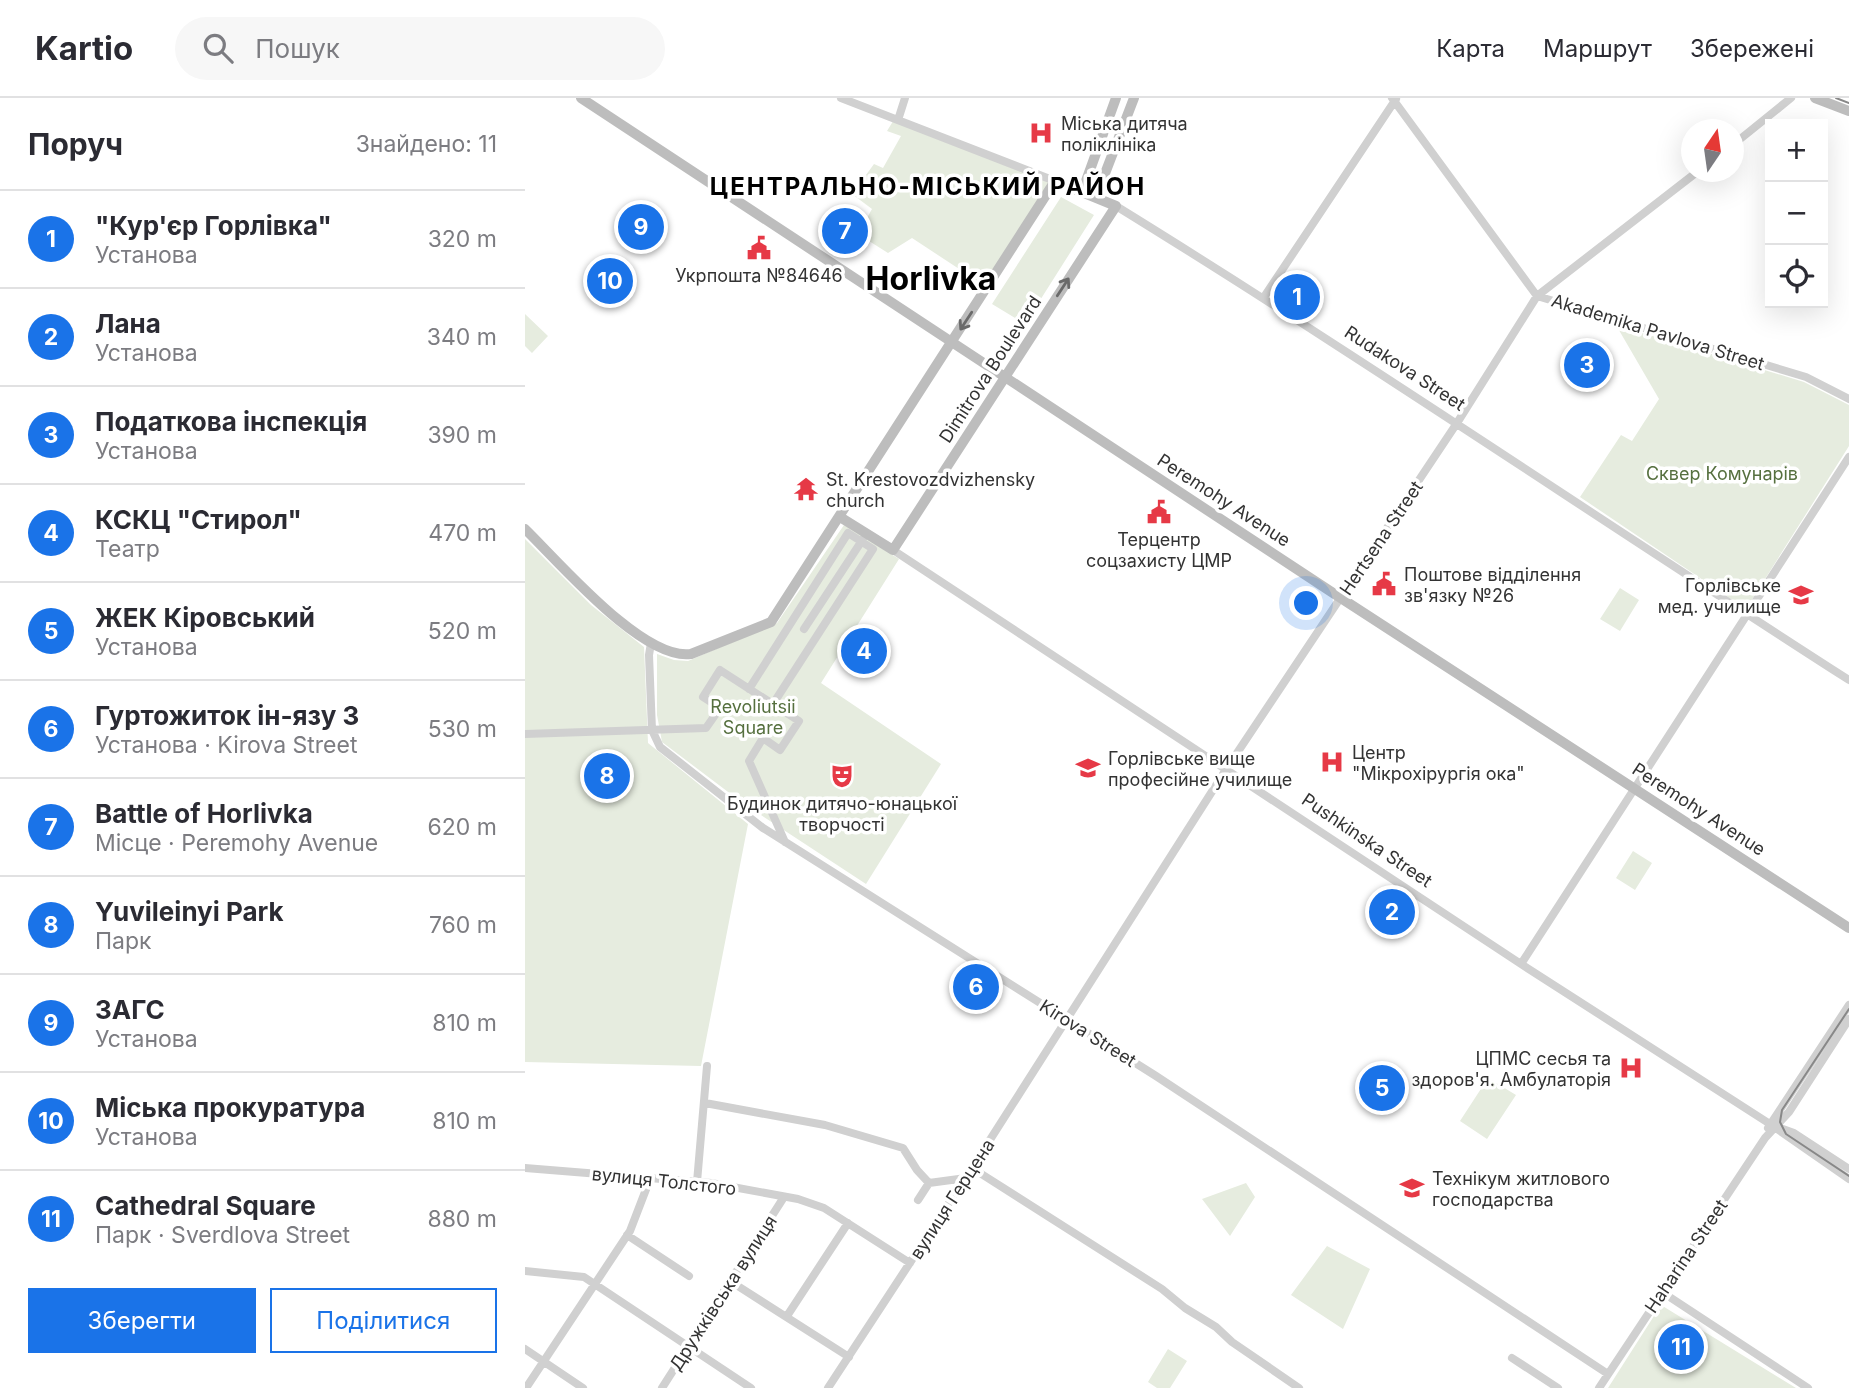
<!DOCTYPE html>
<html lang="uk">
<meta charset="utf-8">
<style>
body{margin:0;font-family:Inter,sans-serif;background:#f7f7f7;color:#2b2b33}
.controls{position:absolute;right:21px;top:21px;display:grid;overflow:hidden;border-radius:0px;box-shadow:0 7px 28px #0002}
.controls button{width:63px;height:63px;display:grid;place-items:center;padding:0;border:0;border-bottom:2px solid #e1e1e2;background:#fff;color:#2b2b33;font:35px sans-serif}
.compass{position:absolute;left:1156px;top:21px;width:63px;height:63px;border-radius:50%;background:#fff;box-shadow:0 7px 28px #0002;rotate:13deg}
.you{position:absolute;left:782px;top:506px;width:24px;height:24px;margin:-18px;border:5px solid #fff;border-radius:50%;background:#1a73e8;box-shadow:0 0 0 10px #1a73e833}
.badge{display:grid;place-items:center;width:46px;height:46px;border-radius:50%;background:#1a73e8;color:#fff;font-size:23px;font-weight:700}
.pin{position:absolute;translate:-50% -50%;border:4px solid #fff;box-shadow:0 2px 7px #0006}
.list{margin:0;padding:0;list-style:none}
h2{display:flex;justify-content:space-between;align-items:center;height:91px;margin:0;padding:0 28px;font-size:30px}
h2 small{font-size:23px;font-weight:400;color:#7c7c81}
.list li{display:grid;grid-template-columns:46px 1fr auto;gap:21px;align-items:center;box-sizing:border-box;height:98px;padding:0 28px;border-top:2px solid #e1e1e2}
.list b{display:block;font-size:26px;white-space:nowrap}
.list p{margin:0;font-size:23px;white-space:nowrap;color:#7c7c81}
.list em{font-size:23px;font-style:normal;color:#7c7c81}
.actions{display:flex;gap:14px;padding:21px 28px}
.actions a{flex:1;padding:16px 0;border:2px solid #1a73e8;border-radius:0px;text-align:center;font-size:24px;color:#1a73e8}
.actions .main{background:#1a73e8;color:#fff}
.icon{flex:none;width:38px;height:38px;fill:none;stroke:currentColor;stroke-width:2;stroke-linecap:round;stroke-linejoin:round}
.map{position:relative;flex:none;width:1324px;height:1290px;overflow:hidden}
header{display:flex;align-items:center;gap:42px;box-sizing:border-box;height:98px;padding:0 35px;background:#fff;border-bottom:2px solid #e1e1e2}
header strong{font-size:33px}
nav{display:flex;gap:38px;margin-inline-start:auto;font-size:24px}
.search{width:490px;height:63px;background:#f7f7f7;display:flex;align-items:center;gap:18px;box-sizing:border-box;padding:0 24px;border-radius:38px;color:#7c7c81;font-size:26px}
main{display:flex}
aside{flex:1;background:#fff}
.map>svg:first-child{display:block}
.green{fill:#e6ecdf}
.lines{fill:none;stroke-linecap:round;stroke-linejoin:round}
.street{stroke:#d0d0d0;stroke-width:8}
.secondary{stroke:#bdbdbd;stroke-width:10}
.tram{stroke:#888;stroke-width:2}
.oneway{stroke:#6a6a6a}
.labels{text-anchor:middle;dominant-baseline:central;stroke-width:7;stroke-linejoin:round;paint-order:stroke}
.poi-label{font-size:18px;fill:#333;stroke:#fff;text-anchor:start}
.street-label{font-size:18px;fill:#333;stroke:#fff}
.park-label{font-size:18px;fill:#56703f;stroke:#fff}
.district-label{font-size:24px;font-weight:bold;letter-spacing:2px;fill:#000;stroke:#fff}
.town-label{font-size:32px;font-weight:bold;fill:#000;stroke:#fff}
</style>
<header>
<strong>Kartio</strong>
<div class="search"><svg class="icon" aria-label="search" viewBox="0 0 24 24"><circle cx="10" cy="10" r="6"/><path d="M15 15l6 6"/></svg>Пошук</div>
<nav><a>Карта</a><a>Маршрут</a><a>Збережені</a></nav>
</header>
<main>
<aside>
<h2>Поруч<small>Знайдено: 11</small></h2>
<ul class="list">
<li><span class="badge">1</span><div><b>&quot;Кур'єр Горлівка&quot;</b><p>Установа</p></div><em>320 m</em></li>
<li><span class="badge">2</span><div><b>Лана</b><p>Установа</p></div><em>340 m</em></li>
<li><span class="badge">3</span><div><b>Податкова інспекція</b><p>Установа</p></div><em>390 m</em></li>
<li><span class="badge">4</span><div><b>КСКЦ &quot;Стирол&quot;</b><p>Театр</p></div><em>470 m</em></li>
<li><span class="badge">5</span><div><b>ЖЕК Кіровський</b><p>Установа</p></div><em>520 m</em></li>
<li><span class="badge">6</span><div><b>Гуртожиток ін-язу 3</b><p>Установа · Kirova Street</p></div><em>530 m</em></li>
<li><span class="badge">7</span><div><b>Battle of Horlivka</b><p>Місце · Peremohy Avenue</p></div><em>620 m</em></li>
<li><span class="badge">8</span><div><b>Yuvileinyi Park</b><p>Парк</p></div><em>760 m</em></li>
<li><span class="badge">9</span><div><b>ЗАГС</b><p>Установа</p></div><em>810 m</em></li>
<li><span class="badge">10</span><div><b>Міська прокуратура</b><p>Установа</p></div><em>810 m</em></li>
<li><span class="badge">11</span><div><b>Cathedral Square</b><p>Парк · Sverdlova Street</p></div><em>880 m</em></li>
</ul>
<div class="actions"><a class="main">Зберегти</a><a>Поділитися</a></div>
</aside>
<div class="map">
<svg width="1324" height="1290" viewBox="0 0 1324 1290">
<rect width="100%" height="100%" fill="#fff"/>
<!-- green -->
<path class="green" d="M370,20l159,61 -69,107 -73,-48 -24,15 -30,-19 14,-25 -20,-15 22,-30 9,4 18,-32 -14,-5z
M536,99l33,18 -69,109 -33,-20z
M0,216l23,22 -16,17 -7,-7z
M1091,227l188,57 45,23v41l-103,163 -166,-112 41,-62 11,6 27,-42z
M319,427l55,34 -78,124 120,81 -75,120 -122,-80 -82,-62 -5,-27v-61l17,6 14,1 89,-38z
M0,441l66,66 53,42 4,96 100,81 -47,242 -176,-4z
M1095,490l19,12 -19,31 -20,-12z
M1108,753l19,12 -17,27 -19,-12z
M963,980l28,17 -29,44 -27,-18z
M721,1085l9,14 -25,39 -28,-37z
M802,1148l43,23 -27,60 -52,-34z
M1136,1207l135,83h-188z
M643,1251l19,12 -17,27h-13l-9,-6z"/>
<g class="lines">
<!-- street -->
<path class="street" d="M316,0l214,83
M867,0l145,198 269,81 43,22
M373,22l7,-22
M1209,46l57,-46
M591,108c248,153 488,317 733,474
M739,199l132,-198
M368,452l628,414 249,160 79,55
M279,531l59,-90
M126,545l-2,12 3,75 8,17 103,81 393,248 452,298
M224,591l99,-156 25,16 -100,155
M0,636l181,-6 14,-20 -17,-11 17,-27 79,51 -19,29 -17,-12 -14,23 36,81
M996,866l328,-507
M180,1005l120,22 78,23 14,22 12,13
M1247,1027l22,8 55,36
M1243,1030l81,-123
M0,1070l186,15 87,16 26,9 86,55
M447,1070l190,121 23,19 31,19 16,15 67,46
M172,1084l10,-116
M393,1102l11,-17 37,-5
M102,1137l62,41
M0,1173l59,6 167,111
M205,1183l119,76
M1137,1194l146,96
M262,1218l61,-93
M0,1251l58,39
M987,1260l46,30
M1,1290l104,-157 20,-52
M137,1290l122,-191
M303,1290l144,-220 255,-400 230,-345 80,-127 160,-124
M1074,1290l166,-250 24,-26 60,-93"/>
<!-- secondary -->
<path class="secondary" d="M56,0l749,493 519,337
M1290,0l34,13
M557,94l34,-94
M571,99l38,-99
M0,431c34,33 118,132 166,125l80,-32 284,-441 61,25 -223,344 -53,-33"/>
<!-- tram -->
<path class="tram" d="M1311,0l13,5
M1324,911l-67,101 -2,12 6,12 63,42"/>
</g>
<!-- one-way arrows -->
<defs><path id="oneway-shaft" d="M-6 0H5M1.5-3L5.5 0L1.5 3" fill="none" stroke-width="1.6" stroke-linecap="round" stroke-linejoin="round" transform="scale(1.75)"/></defs>
<g class="oneway">
<use href="#oneway-shaft" transform="translate(538 189) rotate(-57)"/>
<use href="#oneway-shaft" transform="translate(441 223) rotate(123)"/>
</g>
<!-- icons -->
<defs>
<g id="hospital-bare" transform="scale(1.89)"><path d="M-5-5h3v3.5h4V-5h3V5h-3V1.5h-4V5h-3Z" fill="#e63946" stroke="#fff" stroke-width="2.5" paint-order="stroke"/></g>
<g id="civic-bare" transform="scale(1.89)"><path d="M-.6-6.5H3V-4.5H.6V-3L4-1V1h2V6H-6V1h2V-1L-.6-3ZM-1.2 2.5V6h2.4V2.5Z" fill="#e63946" stroke="#fff" stroke-width="2.5" paint-order="stroke"/></g>
<g id="temple-bare" transform="scale(1.89)"><path d="M0-6L5-2H3V0L6.5 2.5H4V6H1.5V3h-3V6H-4V2.5H-6.5L-3 0V-2H-5Z" fill="#e63946" stroke="#fff" stroke-width="2.5" paint-order="stroke"/></g>
<g id="university-bare" transform="scale(1.89)"><path d="M0-5L7-2L0 1L-7-2ZM-4 1L0 2.5L4 1V4Q0 6-4 4Z" fill="#e63946" stroke="#fff" stroke-width="2.5" paint-order="stroke"/></g>
<g id="theatre-bare" transform="scale(1.89)"><path d="M-5-5.5Q0-4 5-5.5V0Q5 5 0 6Q-5 5-5 0ZM-3.3-2.5H-1v1.5H-3.3ZM1-2.5H3.3v1.5H1ZM-2.8 1Q0 5.5 2.8 1Z" fill="#e63946" stroke="#fff" stroke-width="2.5" paint-order="stroke"/></g>
</defs>
<g fill-rule="evenodd">
<use href="#hospital-bare" x="516" y="35"/>
<use href="#civic-bare" x="234" y="150"/>
<use href="#temple-bare" x="281" y="391"/>
<use href="#civic-bare" x="634" y="414"/>
<use href="#civic-bare" x="859" y="486"/>
<use href="#university-bare" x="1276" y="497"/>
<use href="#hospital-bare" x="807" y="664"/>
<use href="#university-bare" x="563" y="670"/>
<use href="#theatre-bare" x="317" y="678"/>
<use href="#hospital-bare" x="1106" y="970"/>
<use href="#university-bare" x="887" y="1090"/>
</g>
<g class="labels">
<!-- poi labels -->
<g class="poi-label">
<text x="536" y="25">Міська дитяча<tspan x="536" dy="21">поліклініка</tspan></text>
<text x="234" y="177" text-anchor="middle">Укрпошта №84646</text>
<text x="301" y="381">St. Krestovozdvizhensky<tspan x="301" dy="21">church</tspan></text>
<text x="634" y="441" text-anchor="middle">Терцентр<tspan x="634" dy="21">соцзахисту ЦМР</tspan></text>
<text x="879" y="476">Поштове відділення<tspan x="879" dy="21">зв'язку №26</tspan></text>
<text x="1256" y="487" text-anchor="end">Горлівське<tspan x="1256" dy="21">мед. училище</tspan></text>
<text x="827" y="654">Центр<tspan x="827" dy="21">"Мікрохірургія ока"</tspan></text>
<text x="583" y="660">Горлівське вище<tspan x="583" dy="21">професійне училище</tspan></text>
<text x="317" y="705" text-anchor="middle">Будинок дитячо-юнацької<tspan x="317" dy="21">творчості</tspan></text>
<text x="1086" y="960" text-anchor="end">ЦПМС сесья та<tspan x="1086" dy="21">здоров'я. Амбулаторія</tspan></text>
<text x="907" y="1080">Технікум житлового<tspan x="907" dy="21">господарства</tspan></text>
</g>
<!-- street labels -->
<g class="street-label">
<text transform="translate(1133 234) rotate(17)">Akademika Pavlova Street</text>
<text transform="translate(880 270) rotate(33)">Rudakova Street</text>
<text transform="translate(465 271) rotate(-57)">Dimitrova Boulevard</text>
<text transform="translate(699 402) rotate(33)">Peremohy Avenue</text>
<text transform="translate(856 440) rotate(-56)">Hertsena Street</text>
<text transform="translate(1174 711) rotate(33)">Peremohy Avenue</text>
<text transform="translate(842 742) rotate(34)">Pushkinska Street</text>
<text transform="translate(563 935) rotate(32)">Kirova Street</text>
<text transform="translate(139 1083) rotate(6)">вулиця Толстого</text>
<text transform="translate(427 1101) rotate(-57)">вулиця Герцена</text>
<text transform="translate(1161 1158) rotate(-56)">Haharina Street</text>
<text transform="translate(198 1195) rotate(-57)">Дружківська вулиця</text>
</g>
<!-- park labels -->
<g class="park-label">
<text x="1197" y="375">Сквер Комунарів</text>
<text x="228" y="608">Revoliutsii<tspan x="228" dy="21">Square</tspan></text>
</g>
<!-- district labels -->
<g class="district-label">
<text x="403" y="88">ЦЕНТРАЛЬНО-МІСЬКИЙ РАЙОН</text>
</g>
<!-- town labels -->
<g class="town-label">
<text x="406" y="180">Horlivka</text>
</g>
</g>
</svg>
<div class="controls">
<button>+</button>
<button>−</button>
<button><svg class="icon" aria-label="locate" viewBox="0 0 24 24"><circle cx="12" cy="12" r="6"/><path d="M12 2v4M12 18v4M2 12h4M18 12h4"/></svg></button>
</div>
<svg class="compass" viewBox="-18 -18 36 36"><path d="M0-13l5 13h-10z" fill="#e53935"/><path d="M0 13l5-13h-10z" fill="#7c7c81"/></svg>
<div class="you"></div>
<div class="pin badge" style="left:772px;top:199px">1</div>
<div class="pin badge" style="left:867px;top:814px">2</div>
<div class="pin badge" style="left:1062px;top:267px">3</div>
<div class="pin badge" style="left:339px;top:553px">4</div>
<div class="pin badge" style="left:857px;top:990px">5</div>
<div class="pin badge" style="left:451px;top:889px">6</div>
<div class="pin badge" style="left:320px;top:133px">7</div>
<div class="pin badge" style="left:82px;top:678px">8</div>
<div class="pin badge" style="left:116px;top:129px">9</div>
<div class="pin badge" style="left:85px;top:183px">10</div>
<div class="pin badge" style="left:1156px;top:1249px">11</div>
</div>
</main>
